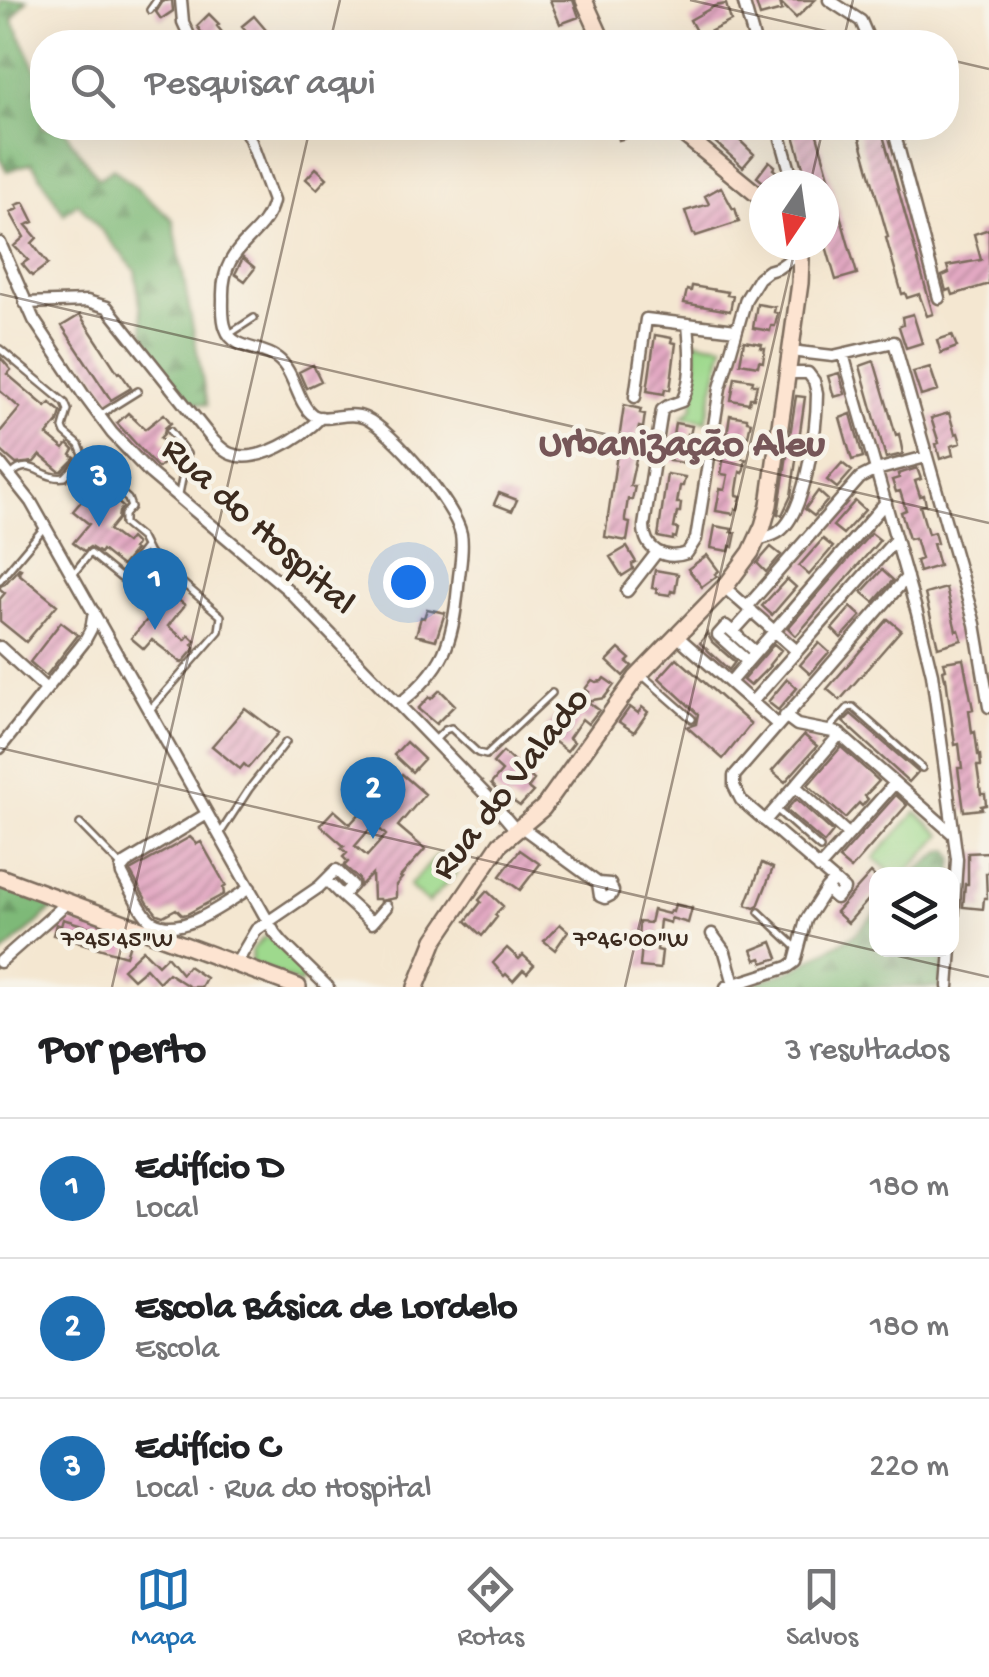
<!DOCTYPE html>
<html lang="pt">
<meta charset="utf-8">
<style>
body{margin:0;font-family:"Gochi Hand",sans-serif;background:#f6f6f6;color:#202124}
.controls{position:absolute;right:30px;bottom:30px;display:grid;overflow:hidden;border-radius:20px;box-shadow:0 10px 40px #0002}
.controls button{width:90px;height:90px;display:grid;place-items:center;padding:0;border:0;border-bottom:2px solid #e0e0e0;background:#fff;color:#202124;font:50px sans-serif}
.compass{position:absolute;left:749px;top:170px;width:90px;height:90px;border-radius:50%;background:#fff;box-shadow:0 10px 40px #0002;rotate:193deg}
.you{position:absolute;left:408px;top:582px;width:35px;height:35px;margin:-25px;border:8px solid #fff;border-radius:50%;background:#1a73e8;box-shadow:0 0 0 15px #1a73e833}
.badge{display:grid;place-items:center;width:65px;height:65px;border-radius:50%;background:#1f6fb2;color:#fff;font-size:32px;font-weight:700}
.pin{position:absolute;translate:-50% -82px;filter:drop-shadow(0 2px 5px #0008)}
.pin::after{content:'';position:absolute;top:52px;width:35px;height:30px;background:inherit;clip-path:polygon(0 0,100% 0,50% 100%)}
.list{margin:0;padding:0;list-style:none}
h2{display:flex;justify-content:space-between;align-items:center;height:130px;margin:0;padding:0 40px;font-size:42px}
h2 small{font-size:32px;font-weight:400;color:#757577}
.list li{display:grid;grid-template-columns:65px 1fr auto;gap:30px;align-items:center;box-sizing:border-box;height:140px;padding:0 40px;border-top:2px solid #e0e0e0}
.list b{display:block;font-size:38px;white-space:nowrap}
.list p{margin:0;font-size:32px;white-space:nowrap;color:#757577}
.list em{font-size:32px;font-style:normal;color:#757577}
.icon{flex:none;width:55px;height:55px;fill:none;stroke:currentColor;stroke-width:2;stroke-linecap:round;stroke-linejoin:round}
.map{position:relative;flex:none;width:989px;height:987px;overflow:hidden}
.search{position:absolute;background:#fff;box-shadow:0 10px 40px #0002;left:30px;right:30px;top:30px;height:110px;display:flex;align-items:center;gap:25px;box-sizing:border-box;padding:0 35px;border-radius:40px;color:#757577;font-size:38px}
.sheet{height:550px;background:#fff}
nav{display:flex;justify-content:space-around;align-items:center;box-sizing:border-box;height:140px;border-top:2px solid #e0e0e0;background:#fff;font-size:28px;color:#757577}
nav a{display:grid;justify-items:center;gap:5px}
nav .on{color:#1f6fb2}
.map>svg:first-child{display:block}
.forest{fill:url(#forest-firs);stroke:#5c724b;stroke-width:2.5}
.green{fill:#9ed98d;stroke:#6c8256;stroke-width:2.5}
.building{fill:url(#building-hatch);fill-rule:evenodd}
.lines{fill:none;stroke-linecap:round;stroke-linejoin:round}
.lane-casing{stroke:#7c6c5d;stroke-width:10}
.street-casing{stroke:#7c6c5d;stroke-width:15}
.secondary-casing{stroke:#7c6c5d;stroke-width:20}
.lane{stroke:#fff;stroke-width:5}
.street{stroke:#fff;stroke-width:10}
.secondary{stroke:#fde4d1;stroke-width:15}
.ticks{fill:none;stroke:#3b2a1e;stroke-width:2.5;stroke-opacity:0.45}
.labels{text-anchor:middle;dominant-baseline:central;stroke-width:9;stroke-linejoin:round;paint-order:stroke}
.street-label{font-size:38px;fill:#3b2a1e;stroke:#f7f3e8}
.neighbourhood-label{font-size:40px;font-weight:bold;fill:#765658;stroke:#f7f3e8}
.ticks-label{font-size:25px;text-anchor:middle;fill:#3b2a1e;stroke:#f7f3e8;stroke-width:9;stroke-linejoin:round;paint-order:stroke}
</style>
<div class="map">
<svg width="989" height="987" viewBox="0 0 989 987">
<defs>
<pattern id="forest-firs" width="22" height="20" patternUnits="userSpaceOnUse" patternTransform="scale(2.5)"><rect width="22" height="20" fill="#7eb978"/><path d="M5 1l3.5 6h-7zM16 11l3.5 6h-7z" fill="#689762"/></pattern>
<pattern id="building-hatch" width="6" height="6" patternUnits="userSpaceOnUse" patternTransform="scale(2.5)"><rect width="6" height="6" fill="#e3a9c3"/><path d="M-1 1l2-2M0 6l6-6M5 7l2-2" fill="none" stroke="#b98a9e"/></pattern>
</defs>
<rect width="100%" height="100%" fill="#f7f3e8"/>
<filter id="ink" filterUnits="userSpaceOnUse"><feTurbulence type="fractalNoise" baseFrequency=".01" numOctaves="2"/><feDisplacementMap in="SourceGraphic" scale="20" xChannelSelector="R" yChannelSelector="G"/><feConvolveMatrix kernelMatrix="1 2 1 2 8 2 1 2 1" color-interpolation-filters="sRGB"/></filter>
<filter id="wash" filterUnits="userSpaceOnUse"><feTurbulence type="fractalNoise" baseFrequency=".0048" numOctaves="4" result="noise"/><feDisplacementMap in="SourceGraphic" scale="40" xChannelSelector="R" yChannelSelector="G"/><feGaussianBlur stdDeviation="2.25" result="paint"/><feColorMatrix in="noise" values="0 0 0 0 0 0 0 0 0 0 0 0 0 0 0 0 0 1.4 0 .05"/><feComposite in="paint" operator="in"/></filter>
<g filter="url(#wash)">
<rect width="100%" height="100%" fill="#f4e7d1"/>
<!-- forest -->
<path class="forest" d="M0,0h27l-15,19 30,63v46h23l6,13 28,38 14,-11 60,52 34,185 -16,-3 -45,-57 -11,-75 -57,-67 -14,11 -32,-51 -25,8 -7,-12z
M949,850l5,9 -2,15h-40l30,-22z
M0,887l55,20 -55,49z
M876,912v37l68,1 -4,37h-194l52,-20 57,-33z"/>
<!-- green -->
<path class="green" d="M695,341l29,4 -18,76 -23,-4 10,-9 4,-33z
M916,812l26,23 -37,39h-13l-18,-16z
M438,855l19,17 -29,31 -19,-17z
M264,937l8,2 35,34 -7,11 -49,-21 1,-13z"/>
<g id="blocks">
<!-- building -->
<path class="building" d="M172,0l1,11 -12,8 -5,-7 7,-11z
M550,0h23l6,17 -19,7z
M755,0h60l-19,18 -16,-16 2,8 -22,6z
M726,4l5,17 -32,16 -9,-17 25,-14z
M209,14l10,10 -2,2 13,16h-18l-11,-10 -4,-6z
M254,16l17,20 -9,6h-6l-14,-16z
M616,128h24l1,6 -22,6z
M727,128l27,26 -11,13 -28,-25z
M792,128h23l42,146 -21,6 -12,-41v-54h-16z
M857,128h24l52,186 -6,2 -8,-22 -12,4 -2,-5 -3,1 -16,-56 2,-1z
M769,161l6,5 -2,3 9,8 -6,8h-9l-10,-8z
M316,168l11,10 -10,11 -11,-10z
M721,187l12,22 2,-1 4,14 -43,14 -1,-2h-2l-8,-23 24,-7 -4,-8z
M24,202l10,20 -8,3 11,13 -5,5 16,21 -16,12 -10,-12 6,-4 -14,-14 10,-9 -14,-25 8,-3 -2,-4z
M989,229v55l-36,11 -2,-6 -5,2 -4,-15 7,-3 -2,-7 34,-6 -7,-26z
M243,258l12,10 -10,13 -10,-7z
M692,286l36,6 -1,3 6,1 -3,15 -46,-8 3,-13 4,1z
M757,304l18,3 -1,5 4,1 -3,13h-4l-1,5 -17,-3z
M913,314l9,29 -16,5 -7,-21 4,-2 -1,-8z
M80,315l38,58 2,-1 11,16 -20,12 -49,-74z
M655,335l17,3 -1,4 5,1 -6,47 -5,-1 -1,5 -17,-3z
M952,335l5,12 -16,6 -4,-13z
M744,341l18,3 -1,4h4l-2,14 -4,-1 -1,5 -18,-3z
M0,357l11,13 -4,4 39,33 4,-4 11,9 -3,10 -11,13 17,14 4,-5 6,6 -3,5 4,3 -13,13h-3l-19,-16 -6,7 -18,2 -16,-14v-18l20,-24 -20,-17z
M874,361l22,74 3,-1 4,20 -17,4 -26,-92z
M313,365l8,16 -15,7 -7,-16z
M930,367l8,24 -17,5 -8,-24z
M839,373l6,21 -11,3 -6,-21z
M735,377l18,3 -1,4h5l-3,14h-4l-1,5 -18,-3z
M796,396l9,1 -14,99 -9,19 -4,-1z
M624,405l17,4 -1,4 5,1 -2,14 -4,-1 -4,18v4l3,1 -8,36h5l-3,14 -4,-1 -3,19v4l5,1 -3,18 -22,-4z
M128,413l17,16 19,-15 7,9 -6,5 -1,6 -4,4 9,9 -6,5 6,6 -11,10 -41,-45z
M949,413l6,21 3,-1 3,10 -10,3 2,9 -13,4 -4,-15 3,-1 -8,-25z
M851,414l12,43 -11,3 -12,-42z
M730,415l17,3v3l4,1 -3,14 -3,-1 -3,23 4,1 -3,14 -3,-1 -3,18v5l4,1 -3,13h-3l-1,5 -18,-3 4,-22 5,1 3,-15 -7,-1z
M675,423l17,3 -2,9 -3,-1 -2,17 3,1 -1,9 -3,-1v3l-15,-2z
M842,463l10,8 -15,17 -10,-8z
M917,468l4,11 -6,2 5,15 4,-1 2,10 -6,1 8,28 6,-2 3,11 -4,1 6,22 -20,6 -3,-11 5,-2 -6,-21 -6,1 -8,-27 5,-2 -6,-19 -4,1 -4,-12 7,-2 -1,-4z
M667,474l18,3 -2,9h-3l-3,17h4l-1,9h-3l-3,16 4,1 -2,9 -3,-1v3l-15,-3z
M96,484l27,23 -4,5 -1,7 -9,11 17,13 4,-5 6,6 -3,5 2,1 -13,16 -20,-16 -2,3 -10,-6 -6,4 -11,-8 16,-19 -16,-13z
M818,491l10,9 -14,16 -9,-7z
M499,493l18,7 -5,11 -18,-7z
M855,501l10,9 -22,24 -10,-8z
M715,526l17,3 -1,3 5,1 -3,14 -3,-1 -1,5 -18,-3z
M871,533l9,7 -84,96 -8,-8z
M823,539l10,8 -24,28 -10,-9z
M627,547l9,15 -4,2 1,5 -11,7 -12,-19z
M771,547l10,8 -15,17 -9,-9z
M707,555l12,16 -4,3 2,2 -15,11 -14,-18z
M19,568l2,1 -3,4 39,32 -31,37 -26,-21v-22l5,-6 -5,-4v-3l5,-2z
M655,570l23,4 -3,18 -4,-1 -1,4 -14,-2 1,-4 -5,-1z
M882,570l11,10 -19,22 -12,-10z
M787,579l9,8 -24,28 -10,-9z
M946,588l10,43 3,-1 3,10 -24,7 -13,-53z
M170,594l15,11 -17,21 17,14 4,-5 6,6 -3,4 3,3 -13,15 -30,-23 -8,9 -13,-11z
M851,607l10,9 -20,22 -9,-9z
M427,609l18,4 -9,27 -20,-5 5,-18 3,1z
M888,619l13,11 -61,70 -13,-11z
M61,622l17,13 -32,41 -16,-14z
M707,633l5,9 23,20 -6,8 -29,-27z
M819,643l10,9 -19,22 -10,-9z
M774,644l7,6 -12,15 1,1 -20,20 -7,-6z
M619,649l11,10 -3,3 5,4 -9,10 -16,-15z
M677,658l74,66 -28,35 -36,-32 9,-3 2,-10 -39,-36z
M963,659l10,50 -4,1 3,23 3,-1 3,23h2l1,11h-4l4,28h4l1,11 -5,1 1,3 -18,2 -6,-43h4l-3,-24 -4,1 -9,-67 -1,1 -2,-9 3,-1 -2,-7z
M604,678l10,7 -10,13 -17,3 12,9 -11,14 -6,-5 -13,19 5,4 -7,9 -24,-18 12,-17 11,5 23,-29 -4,-3 7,-9 4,2 6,-1z
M787,679l10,9 -19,22 -10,-8z
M440,690l15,15 -19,19 -18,-15 11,-12 2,2z
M630,707l8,6 4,-6 6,5 -14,20 -15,-10z
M245,708l33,25 -30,35 -4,-4 -4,5 -28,-23z
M851,714l67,58 -9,10 -66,-60z
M804,735l13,11 -32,36 -13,-11z
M406,742l18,17 -12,13 -18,-17z
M841,747l38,34 -14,15 3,3 -6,7 -3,-3 -14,15 -37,-33z
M503,752l31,28 -6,8 5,4 -13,14 -13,-9 -2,3 -14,-16 11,-13 -9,-8z
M402,774l23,20 -27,32 27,23 -25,28 2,1 -6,7v13l-16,3v-2h-7l-1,-25 -12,12 -1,-7 -15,-13 4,-4 -5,-5 4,-4 -6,-5 3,-2 -24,-21 14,-15 16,14 14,-15 4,4zM374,824l12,11 -19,21 -12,-10z
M896,795l11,10 -56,64 -12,-10z
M796,799l37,33 -9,11 -38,-33z
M190,837l7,7 4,-2 25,44 -3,2 1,6 -37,20 -5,1 -6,-6 -13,7 -6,-2 -9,-11 -18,-32z
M520,850l20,14 -20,26 -20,-14z
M989,852v21h-3l1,25h-3l-1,11 -20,-2 2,-23h3v-31z
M762,863l11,5 -15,38 -4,2 -8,-3z
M871,873l5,5v13l-28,32 -12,-11z
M487,891l16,15 -8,9 2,2 -15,19 -16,-15 15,-19 -2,-2z
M675,904l17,4 -4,15 -17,-5 -1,5 -10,-3 -3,30 5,1 -2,18 -20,-2 2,-23h-4l1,-22 11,1 3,-13 16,4 1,-3 3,1z
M63,919l68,21 -5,16 -73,-21 3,-11 5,2z
M560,924l8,7 -13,19 -11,-9z
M772,942l6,16 -15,5 -2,-5 -5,2 -4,-10z
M507,948l12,11 4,-4 11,10 -7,8 -4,-3 -10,11 -7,-7 -2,2 -11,-13z
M143,950l15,15 9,-9 15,18 6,-8 18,12 -5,9h-11l-22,-14 -9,9 -13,-14 -13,11 -10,-10z"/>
</g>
</g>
<g filter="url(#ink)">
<use href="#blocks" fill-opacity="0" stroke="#7c6c5d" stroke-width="2.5"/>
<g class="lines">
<!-- lane casing -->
<g class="lane-casing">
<path id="lane" d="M150,10l7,-10
M231,333l23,-15
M0,349l65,54 3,7 -5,18 2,5 14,12 7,17 42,37 3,8 -7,8v9l17,14 8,16 72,62 -2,15 -70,80
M98,416l40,-25
M170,431l17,23 -8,40
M11,475c20,-20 31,6 54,2l18,-19
M73,574l17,-21 31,25 24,-31
M0,580l43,-51
M642,675l50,44
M828,730l20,-22 5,-1 69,61
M435,740l10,-10 6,-2 27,25 8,2 66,-62
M777,810l43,38
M80,824l42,43
M221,832l28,-43 37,-47
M759,912l38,36"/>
</g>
<!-- street casing -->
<g class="street-casing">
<path id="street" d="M181,0l2,22 9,20
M743,0l12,42
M829,0l32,21 9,21
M244,128l6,11 23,62c-9,40 -52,41 -50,97 0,10 -1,22 3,31 7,21 35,17 51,29 18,13 20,46 36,57 14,8 34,-5 52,3 27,12 90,87 96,116 3,17 -2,36 -3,53 -5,56 -14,82 -59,117
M778,128l16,57
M893,128l46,170
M0,243l34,77 49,74 29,39 38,40 137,116 201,208 27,32
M25,303l62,-2 20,6 105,132c5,5 11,12 19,15 27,11 72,-18 90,-37
M688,324c2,26 6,53 -6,77l-14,5 -6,4 -18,116c0,24 21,35 43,27l9,-14 24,-151 26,-89 13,-21 9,-7 10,-3 23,-16
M790,351l43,5 61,-14 81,282 14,83
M843,354l74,259 15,61 25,185 -5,79
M635,397l11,-78 90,11
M0,463l31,39 243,430 8,10 46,45
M757,540c7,-2 17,-4 23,-9 26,-20 37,-106 37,-138l-3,-12 -6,-8h-21
M724,587l73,64
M627,591l30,-39
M747,607l113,-129 16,-8 50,-13
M733,632l19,-21
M677,636l100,88
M0,647l46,42
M747,661l-29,-26 8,-9 29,26
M730,682l156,-180
M752,702l144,-163
M785,716l12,9 41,8 115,101
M0,748l84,-106 7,-13 3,-17
M795,786l53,48
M207,814l-81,49 -5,6 1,5c6,11 21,43 31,48 29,16 72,-19 97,-34
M765,821l75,-87
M520,826l78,57
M819,868l76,-85
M834,880l-93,-80 -7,-14v-10l173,-199
M834,880l10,9 -8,9 -10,-9z
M598,883l12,1 3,7 -2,4 -6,3 -5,-2z
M342,896l30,27 14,-16
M712,934l13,18 9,32
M0,962l68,-60
M236,964l20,-34 63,-43 17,-17 16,15 -10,11 -16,-16
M726,987l62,-20 7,-5 11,-42 20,-31
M948,987l3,-38"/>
</g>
<!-- secondary casing -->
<g class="secondary-casing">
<path id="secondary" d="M584,0l19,42
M676,128l88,72
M0,877l298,110
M416,987l19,-47 65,-96 43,-36 93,-130 92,-95 23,-31 12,-26 6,-21 31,-222 1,-24 -4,-14"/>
</g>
<!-- lane -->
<use href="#lane" class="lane"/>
<!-- street -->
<use href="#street" class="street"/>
<!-- secondary -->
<use href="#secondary" class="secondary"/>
</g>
</g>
<!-- ticks -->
<path class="ticks" d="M690,0l184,42M330,42l10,-42M843,42l10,-42M946,59l43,10M810,185l13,-57M0,294l989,229M0,748l989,229M112,987l198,-859M625,987l171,-742"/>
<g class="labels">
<!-- street labels -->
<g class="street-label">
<text transform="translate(257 528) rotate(42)">Rua do Hospital</text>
<text transform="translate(512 785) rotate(-52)">Rua do Valado</text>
</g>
<!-- neighbourhood labels -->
<g class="neighbourhood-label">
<text x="682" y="446">Urbanização Aleu</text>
</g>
</g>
<g class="ticks-label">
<text x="117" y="946">7°45'45"W</text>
<text x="631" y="946">7°46'00"W</text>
</g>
</svg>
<div class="controls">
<button><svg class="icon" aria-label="layers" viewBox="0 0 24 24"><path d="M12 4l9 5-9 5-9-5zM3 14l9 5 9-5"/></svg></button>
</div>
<svg class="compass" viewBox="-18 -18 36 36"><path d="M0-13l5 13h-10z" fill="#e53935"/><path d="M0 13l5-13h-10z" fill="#757577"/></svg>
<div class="you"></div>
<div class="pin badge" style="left:155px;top:630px">1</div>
<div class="pin badge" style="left:373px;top:839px">2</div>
<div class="pin badge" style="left:99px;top:527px">3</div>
<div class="search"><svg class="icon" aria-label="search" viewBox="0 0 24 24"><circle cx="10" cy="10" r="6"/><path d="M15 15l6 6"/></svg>Pesquisar aqui</div>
</div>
<section class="sheet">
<h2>Por perto<small>3 resultados</small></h2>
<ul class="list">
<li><span class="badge">1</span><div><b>Edifício D</b><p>Local</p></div><em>180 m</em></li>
<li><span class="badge">2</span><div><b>Escola Básica de Lordelo</b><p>Escola</p></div><em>180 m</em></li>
<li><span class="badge">3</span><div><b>Edifício C</b><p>Local · Rua do Hospital</p></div><em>220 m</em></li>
</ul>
</section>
<nav>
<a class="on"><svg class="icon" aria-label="map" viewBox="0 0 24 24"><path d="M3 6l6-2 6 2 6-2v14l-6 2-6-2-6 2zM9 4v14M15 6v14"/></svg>Mapa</a>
<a><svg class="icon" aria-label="directions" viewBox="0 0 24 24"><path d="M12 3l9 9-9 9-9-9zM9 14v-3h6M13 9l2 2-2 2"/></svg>Rotas</a>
<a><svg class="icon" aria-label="saved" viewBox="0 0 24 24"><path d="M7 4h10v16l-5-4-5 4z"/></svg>Salvos</a>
</nav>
